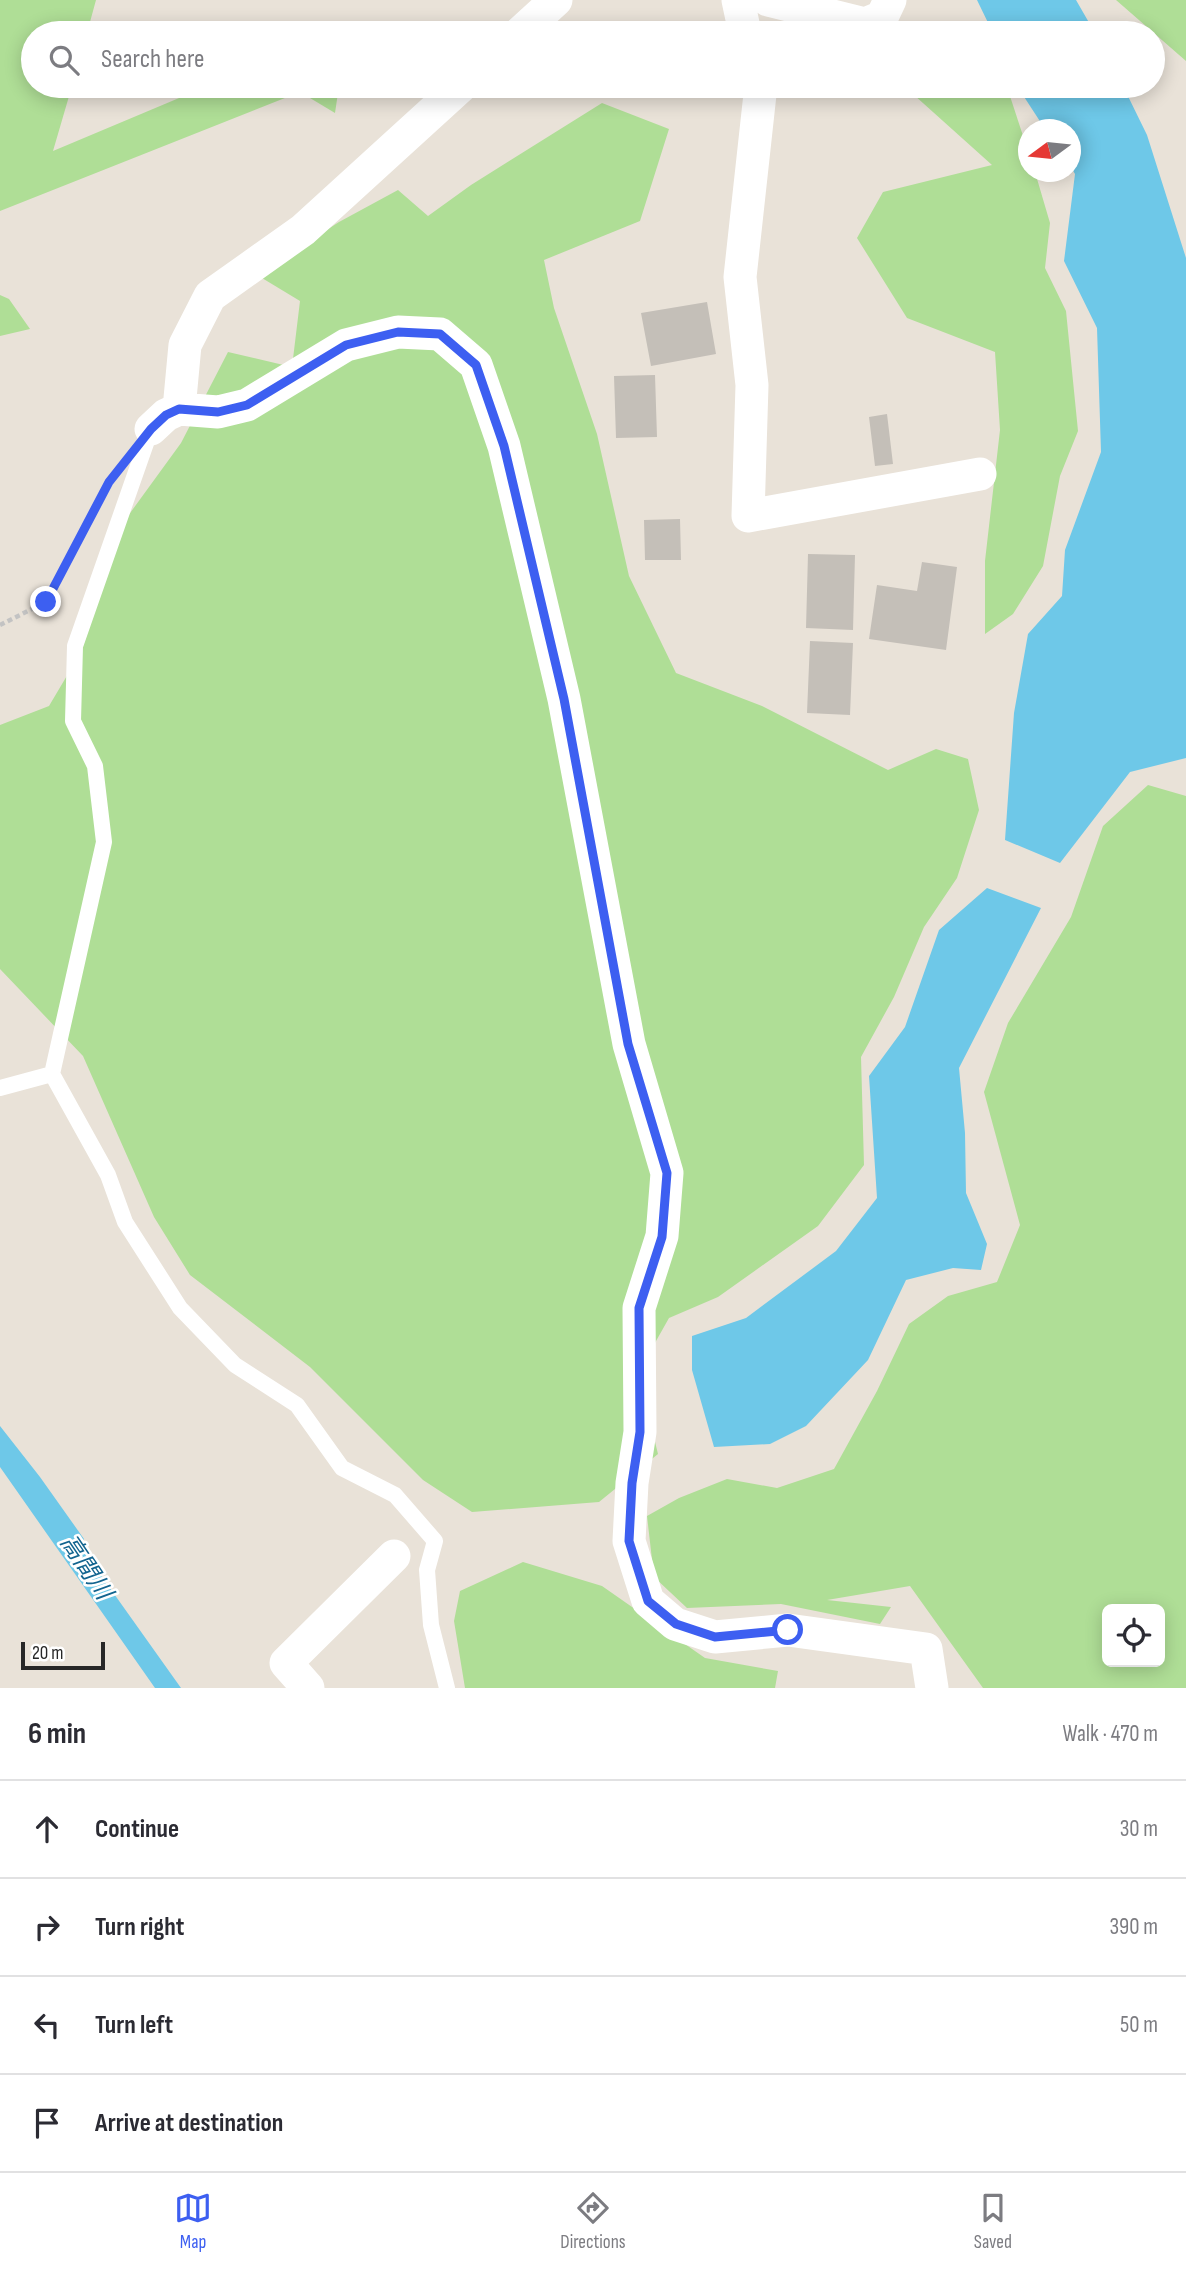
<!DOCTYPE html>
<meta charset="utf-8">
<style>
body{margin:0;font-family:"Sofia Sans Condensed","Noto Sans JP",sans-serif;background:#f2f2f3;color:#2b2b33}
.controls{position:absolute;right:21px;bottom:21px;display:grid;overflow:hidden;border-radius:10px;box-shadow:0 4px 18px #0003}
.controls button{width:63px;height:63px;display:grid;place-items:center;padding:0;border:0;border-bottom:2px solid #e1e1e2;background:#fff;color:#2b2b33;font:35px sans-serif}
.compass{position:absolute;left:1018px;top:119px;width:63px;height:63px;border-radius:50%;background:#fff;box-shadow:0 4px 18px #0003;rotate:255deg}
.scale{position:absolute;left:21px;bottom:18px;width:84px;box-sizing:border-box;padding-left:7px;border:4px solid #272727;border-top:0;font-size:19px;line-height:24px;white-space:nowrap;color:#272727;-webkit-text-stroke:5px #fff;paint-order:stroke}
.stop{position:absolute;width:21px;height:21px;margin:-16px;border:5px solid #3d5ff1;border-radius:50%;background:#fff}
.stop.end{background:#3d5ff1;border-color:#fff;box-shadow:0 2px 7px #0008}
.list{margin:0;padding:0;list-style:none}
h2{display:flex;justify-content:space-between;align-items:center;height:91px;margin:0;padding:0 28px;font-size:30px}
h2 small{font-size:23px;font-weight:400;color:#7c7c81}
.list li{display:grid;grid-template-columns:46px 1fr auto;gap:21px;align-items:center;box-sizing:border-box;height:98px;padding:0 28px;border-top:2px solid #e1e1e2}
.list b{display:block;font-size:26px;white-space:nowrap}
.list em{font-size:23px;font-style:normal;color:#7c7c81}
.icon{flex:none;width:38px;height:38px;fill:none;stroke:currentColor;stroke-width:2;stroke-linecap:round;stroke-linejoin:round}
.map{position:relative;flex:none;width:1186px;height:1688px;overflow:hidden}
.search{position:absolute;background:#fff;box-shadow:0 4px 18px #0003;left:21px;right:21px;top:21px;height:77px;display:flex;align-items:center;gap:18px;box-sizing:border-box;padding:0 24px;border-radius:38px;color:#7c7c81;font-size:26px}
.sheet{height:483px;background:#fff}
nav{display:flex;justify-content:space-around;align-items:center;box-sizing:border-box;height:98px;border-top:2px solid #e1e1e2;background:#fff;font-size:19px;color:#7c7c81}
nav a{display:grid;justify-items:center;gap:4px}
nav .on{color:#3d5ff1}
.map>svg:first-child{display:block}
.green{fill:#afde96;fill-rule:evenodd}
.water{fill:#6ec8e8}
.building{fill:#c4bfb8}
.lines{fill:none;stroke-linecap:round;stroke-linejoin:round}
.path{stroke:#c3c3c3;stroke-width:4.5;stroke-dasharray:5 3.5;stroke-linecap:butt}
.lane{stroke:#fff;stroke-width:16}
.street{stroke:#fff;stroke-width:33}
.route{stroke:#3d5ff1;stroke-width:9}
.labels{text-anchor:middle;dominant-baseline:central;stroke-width:5;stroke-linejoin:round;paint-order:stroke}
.water-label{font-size:24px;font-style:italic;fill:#12648f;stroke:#fff}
</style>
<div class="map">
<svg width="1186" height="1688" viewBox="0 0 1186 1688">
<rect width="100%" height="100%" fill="#e9e2d8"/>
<!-- green -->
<path class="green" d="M0,0h96l-9,33h-54v53h39l-19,65 138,-58 5,-7h143l-4,27 -35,-21 -300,119z
M1116,0h70v61z
M904,86l103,1 21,64v21h7l15,51 -5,45 21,43 12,120 -18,45 -17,90 -30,48 -28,20v-73l15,-131 -5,-78 -88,-34 -50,-80 26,-46 109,-27z
M602,103l67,26 -29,92 -96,39 10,48 43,126 32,142 47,97 86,33 126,64 48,-21 32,10 11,51 -22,68 -33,49 -30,70 -33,60 3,108 -46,61 -100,71 -49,21 -31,55 20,81 -59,48 -127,10 -49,-32 -113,-113 -120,-92 -36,-58 -71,-161 -83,-87v-244l49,-19 32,-54 44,-132 56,-77 47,-91 64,15 8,-66 -43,-26 82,-53 59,-32 30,26 43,-31z
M0,295l9,4 21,30 -30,7z
M1148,785l38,11v892h-203l-73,-102 -83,14 64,7 -11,17 -99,-20 -94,4 -33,-31 -7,-61 32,-18 48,-19 50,9 57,-19 43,-78 32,-67 39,-28 49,-14 23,-57 -36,-133 24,-69 63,-106 32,-91zM1107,1609h53v53h-53z
M523,1562l79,24 103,72 73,13 -3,17h-310l-11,-67 6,-30z"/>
<!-- water -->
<path class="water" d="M977,0h99l19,33h-102z
M1017,86h106l24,49 39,123v500l-56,14 -70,91 -55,-23 9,-127 14,-79 34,-38 3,-46 36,-98 -4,-124 -33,-67 11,-87 -4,-7 -1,-37 -25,-1z
M987,888l54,20 -82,160 6,65 1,60 21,51 -6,26 -28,-2 -47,12 -38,80 -62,66 -36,18 -56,3 -22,-77v-34l54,-18 90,-67 41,-53 -8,-122 36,-49 34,-97z
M0,1426l40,51 44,62 -4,7 101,142h-26l-155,-221z"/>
<!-- building -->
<path class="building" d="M707,302l9,52 -65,12 -10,-53z
M655,375l2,62 -41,1 -2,-62z
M887,414l6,50 -18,2 -6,-49z
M680,519l1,41h-36l-1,-40z
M808,554l47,1 -2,75 -47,-2z
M922,562l35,5 -11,83 -77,-11 8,-54 40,6z
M810,641l43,2 -3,72 -43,-2z"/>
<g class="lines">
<!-- path -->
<path class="path" d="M0,625l46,-23 57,-108"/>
<!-- lane -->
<path class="lane" d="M151,429l-76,217 -2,75 22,45 9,76 -52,232 56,101 17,47 55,86 55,57 62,40 45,63 53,27 40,46 -8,29 4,55 16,63
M0,1088l52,-14"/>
<!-- street -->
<path class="street" d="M738,0l7,33
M768,0l97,24 17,-7 8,-17
M520,33l36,-33
M758,86l2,8 -20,183 12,108 -4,131 232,-42
M179,409l6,-64 25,-49 93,-66 158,-144
M151,429l15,-14 13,-6 39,3 29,-7 99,-60 52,-13 42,2 36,31 28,81 60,253 65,345 38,129 -5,63 -23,72 1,124 -8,51 -3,58 19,60 27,23 40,13 73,-7 138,19 6,39
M308,1688l-22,-25 108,-107"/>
</g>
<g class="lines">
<!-- route -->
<path class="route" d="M46,602l63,-120 42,-53 15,-14 13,-6 39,3 29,-7 99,-60 52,-13 42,2 36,31 28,81 60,253 64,345 39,129 -5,64 -23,71 1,124 -8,51 -3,58 19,60 28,23 39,13 73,-7"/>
</g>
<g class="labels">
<!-- water labels -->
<g class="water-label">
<text transform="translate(86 1567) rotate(56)">高間川</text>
</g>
</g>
</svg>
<div class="controls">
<button><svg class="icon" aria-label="locate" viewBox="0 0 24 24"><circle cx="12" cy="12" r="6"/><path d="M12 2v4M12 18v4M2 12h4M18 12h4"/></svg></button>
</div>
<svg class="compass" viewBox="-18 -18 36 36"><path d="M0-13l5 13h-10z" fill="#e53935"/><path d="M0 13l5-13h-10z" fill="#7c7c81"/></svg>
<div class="scale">20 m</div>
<div class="stop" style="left:788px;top:1630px"></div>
<div class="stop end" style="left:46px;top:602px"></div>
<div class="search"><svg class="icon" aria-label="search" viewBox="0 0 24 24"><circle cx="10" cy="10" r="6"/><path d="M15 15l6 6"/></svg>Search here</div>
</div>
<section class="sheet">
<h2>6 min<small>Walk · 470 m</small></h2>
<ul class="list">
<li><svg class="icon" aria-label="ahead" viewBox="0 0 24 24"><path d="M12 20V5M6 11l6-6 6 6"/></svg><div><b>Continue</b></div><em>30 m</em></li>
<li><svg class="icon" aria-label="right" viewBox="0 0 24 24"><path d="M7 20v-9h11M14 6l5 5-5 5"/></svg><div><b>Turn right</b></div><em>390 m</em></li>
<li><svg class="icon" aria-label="left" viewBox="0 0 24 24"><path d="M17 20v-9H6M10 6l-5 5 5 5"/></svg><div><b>Turn left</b></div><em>50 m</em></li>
<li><svg class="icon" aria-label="arrive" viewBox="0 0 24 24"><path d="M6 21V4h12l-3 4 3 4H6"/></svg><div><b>Arrive at destination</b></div></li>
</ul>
</section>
<nav>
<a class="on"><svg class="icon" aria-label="map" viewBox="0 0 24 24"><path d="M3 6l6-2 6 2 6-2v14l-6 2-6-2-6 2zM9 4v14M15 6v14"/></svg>Map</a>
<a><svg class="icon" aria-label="directions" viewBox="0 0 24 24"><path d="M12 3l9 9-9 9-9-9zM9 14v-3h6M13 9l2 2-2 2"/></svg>Directions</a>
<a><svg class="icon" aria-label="saved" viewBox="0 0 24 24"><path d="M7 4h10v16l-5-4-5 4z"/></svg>Saved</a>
</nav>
